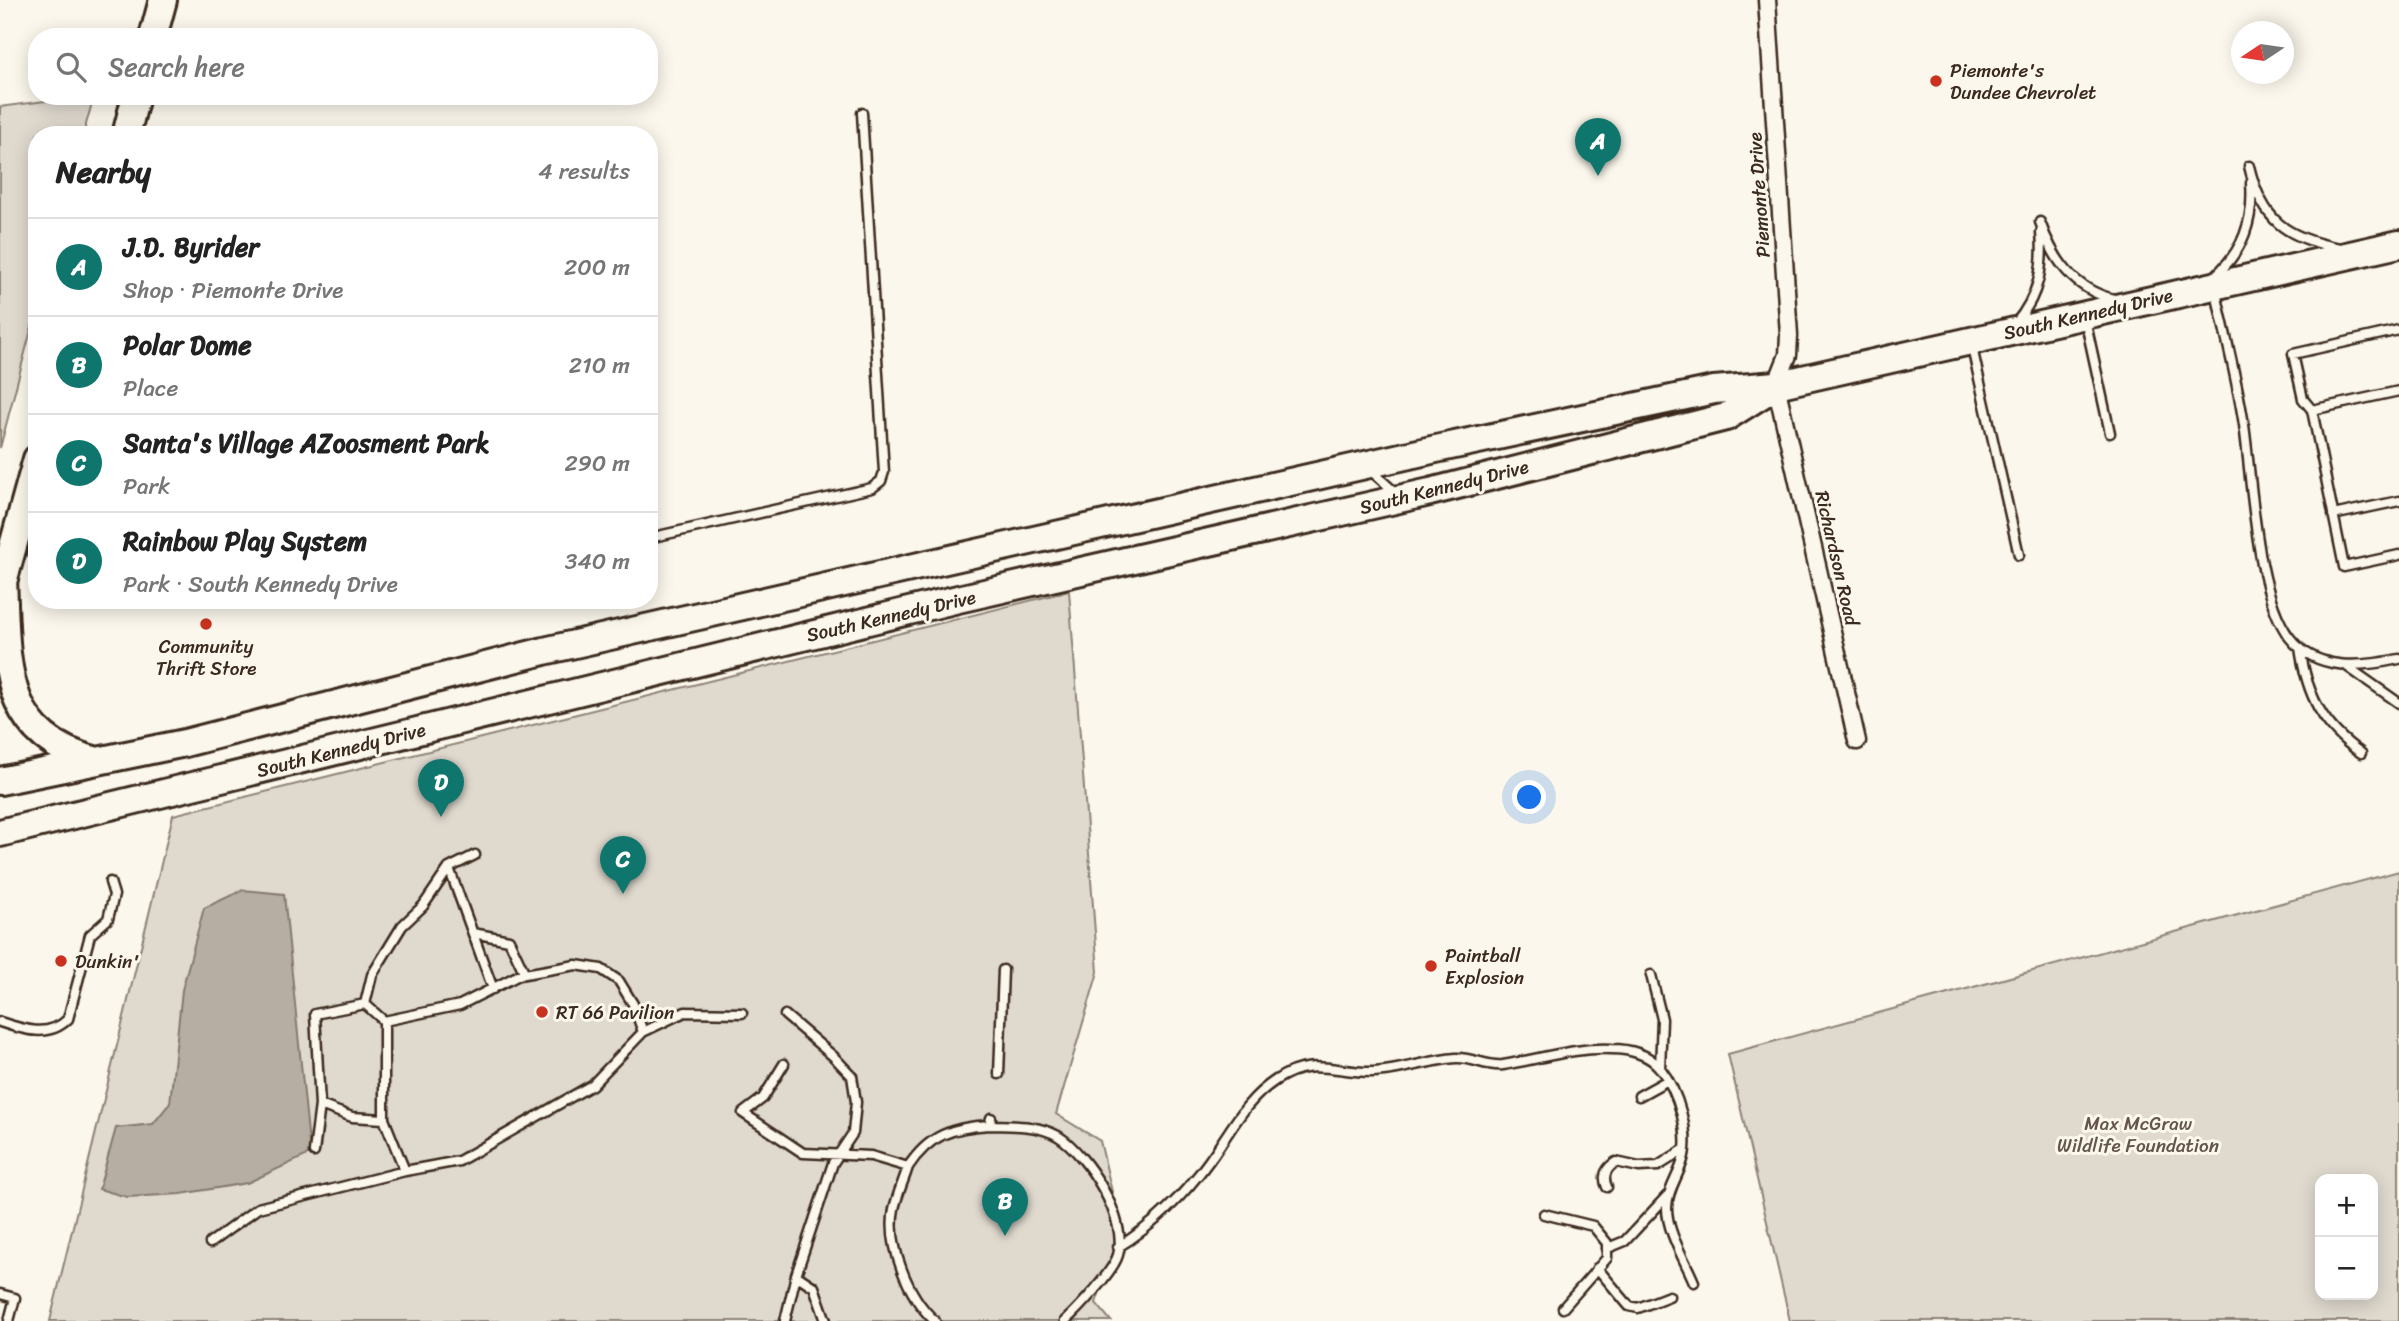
<!DOCTYPE html>
<meta charset="utf-8">
<style>
body{margin:0;font-family:Sriracha,sans-serif;background:#f6f6f6;color:#222}
.controls{position:absolute;right:21px;bottom:21px;display:grid;overflow:hidden;border-radius:14px;box-shadow:0 4px 18px #0003}
.controls button{width:63px;height:63px;display:grid;place-items:center;padding:0;border:0;border-bottom:2px solid #e0e0e0;background:#fff;color:#222;font:35px sans-serif}
.compass{position:absolute;left:2231px;top:21px;width:63px;height:63px;border-radius:50%;background:#fff;box-shadow:0 4px 18px #0003;rotate:257deg}
.you{position:absolute;left:1530px;top:798px;width:24px;height:24px;margin:-18px;border:5px solid #fff;border-radius:50%;background:#1a73e8;box-shadow:0 0 0 10px #1a73e833}
.badge{display:grid;place-items:center;width:46px;height:46px;border-radius:50%;background:#0f766e;color:#fff;font-size:23px;font-weight:700}
.pin{position:absolute;translate:-50% -58px;filter:drop-shadow(0 2px 4px #0008)}
.pin::after{content:'';position:absolute;top:37px;width:24px;height:21px;background:inherit;clip-path:polygon(0 0,100% 0,50% 100%)}
.list{margin:0;padding:0;list-style:none}
h2{display:flex;justify-content:space-between;align-items:center;height:91px;margin:0;padding:0 28px;font-size:30px}
h2 small{font-size:23px;font-weight:400;color:#767676}
.list li{display:grid;grid-template-columns:46px 1fr auto;gap:21px;align-items:center;box-sizing:border-box;height:98px;padding:0 28px;border-top:2px solid #e0e0e0}
.list b{display:block;font-size:26px;white-space:nowrap}
.list p{margin:0;font-size:23px;white-space:nowrap;color:#767676}
.list em{font-size:23px;font-style:normal;color:#767676}
.icon{flex:none;width:38px;height:38px;fill:none;stroke:currentColor;stroke-width:2;stroke-linecap:round;stroke-linejoin:round}
.map{position:relative;flex:none;width:2399px;height:1321px;overflow:hidden}
.search{position:absolute;background:#fff;box-shadow:0 4px 18px #0003;left:28px;top:28px;width:630px;height:77px;display:flex;align-items:center;gap:18px;box-sizing:border-box;padding:0 24px;border-radius:28px;color:#767676;font-size:26px}
.panel{position:absolute;background:#fff;box-shadow:0 4px 18px #0003;left:28px;top:126px;width:630px;height:483px;border-radius:28px}
.map>svg:first-child{display:block}
.green{fill:#dfd9ce;stroke:#8d8276;stroke-width:2;fill-rule:evenodd}
.water{fill:#b6aea2;stroke:#85796d;stroke-width:2}
.lines{fill:none;stroke-linecap:round;stroke-linejoin:round}
.lane-casing{stroke:#3b2a1e;stroke-width:13}
.street-casing{stroke:#3b2a1e;stroke-width:21}
.primary-casing{stroke:#3b2a1e;stroke-width:32}
.lane{stroke:#fbf7ec;stroke-width:8}
.street{stroke:#fbf7ec;stroke-width:16}
.primary{stroke:#fbf7ec;stroke-width:26}
.poi-dot{fill:#c8321e;stroke:#fbf7ec;stroke-width:2.5}
.labels{text-anchor:middle;dominant-baseline:central;stroke-width:6;stroke-linejoin:round;paint-order:stroke}
.poi-label{font-size:19px;fill:#3b2a1e;stroke:#fbf7ec;text-anchor:start}
.street-label{font-size:19px;fill:#3b2a1e;stroke:#fbf7ec}
.park-label{font-size:19px;fill:#64564a;stroke:#fbf7ec}
</style>
<div class="map">
<svg width="2399" height="1321" viewBox="0 0 2399 1321">
<rect width="100%" height="100%" fill="#fbf7ec"/>
<filter id="ink" filterUnits="userSpaceOnUse"><feTurbulence type="fractalNoise" baseFrequency=".0143" numOctaves="2"/><feDisplacementMap in="SourceGraphic" scale="14" xChannelSelector="R" yChannelSelector="G"/><feConvolveMatrix kernelMatrix="1 2 1 2 8 2 1 2 1" color-interpolation-filters="sRGB"/></filter>
<g filter="url(#ink)">
<!-- green -->
<path class="green" d="M83,96h11l-11,39h-46v172l-37,141v-341z
M1069,591l29,381 -42,142 44,27 21,89 -25,73 15,18h-1061l123,-506z
M2399,871v450h-609l-62,-267zM2320,1179h53v116h-53z"/>
<!-- water -->
<path class="water" d="M243,890l41,4 26,260 -63,29 -66,11 -54,3 -28,-8 17,-61 37,-4 17,-21 12,-113 22,-82z"/>
<g class="lines">
<!-- lane casing -->
<g class="lane-casing">
<path id="lane" d="M2249,166c13,55 37,72 91,82
M2040,222c13,37 34,68 74,77
M2214,277c29,-26 40,-56 37,-94
M2215,288c10,46 22,91 29,137 8,55 12,171 46,213 27,34 71,29 109,21
M2085,319l25,114
M2015,324c24,-28 29,-57 26,-92
M2399,330l-106,24 10,45 9,11 32,157 55,-12
M1971,343l48,212
M2312,410l87,-19
M1370,470l27,24
M2333,515l66,-14
M649,538l223,-50 9,-7 3,-9 -22,-359
M2300,648c7,47 22,78 61,105
M2345,665l54,38
M449,868l44,121
M473,933l36,7 16,34
M1651,975l11,44 -2,49
M365,1004l7,-29 30,-49 21,-20 26,-38 26,-13
M365,1004l19,17v98l21,52
M785,1015l48,41 19,20 4,26 -3,31 -20,30 -37,112 -11,46
M384,1021l76,-16 59,-30 57,-10 25,4 18,12 14,23 10,28
M0,1022c24,8 49,16 68,-3l22,-84 18,-16 6,-24 -4,-13
M784,1064l-21,34 -20,15 60,40 68,3 37,11c21,-32 45,-40 81,-42l2,-7
M999,1074l4,-104
M1639,1096l29,-16
M320,1105l32,12 32,2
M989,1125c23,1 48,-1 69,11 29,18 71,84 60,119 -5,17 -40,54 -53,66
M314,1152l6,-47 -5,-91 50,-10
M908,1167c-4,13 -11,28 -14,42 -7,36 14,88 41,112
M1607,1187c-5,-11 -1,-19 9,-25l23,5 19,-1 27,-17
M1544,1214l49,12 14,17v15l-44,50
M210,1243l48,-35 147,-37 54,-10 133,-76 51,-53 42,-20 57,1
M1118,1247c34,-20 68,-54 91,-86 22,-30 35,-60 67,-81 36,-24 60,-7 97,-8 28,-1 55,-12 83,-14 17,-1 30,9 47,7 37,-6 72,-18 109,-16 17,0 37,5 48,19 18,23 32,67 22,95 -5,15 -15,29 -15,45 0,24 18,52 27,74
M1608,1248l17,-7 42,-45
M1597,1268l32,38 9,2 31,-12
M796,1275l18,12 12,34
M0,1294l15,4 -6,23"/>
</g>
<!-- street casing -->
<g class="street-casing">
<path id="street" d="M1767,0l22,335 -1,20 -12,30 81,356"/>
</g>
<!-- primary casing -->
<g class="primary-casing">
<path id="primary" d="M153,37l10,-37
M126,135l10,-39
M3,578c4,84 -3,158 91,182
M0,593l37,-134
M0,781l185,-38 359,-92 892,-202 278,-59 62,-5 623,-141
M0,833l958,-234 472,-107 296,-75 46,-29"/>
</g>
<!-- lane -->
<use href="#lane" class="lane"/>
<!-- street -->
<use href="#street" class="street"/>
<!-- primary -->
<use href="#primary" class="primary"/>
</g>
</g>
<!-- markers -->
<g class="poi-dot">
<circle cx="1936" cy="81" r="7"/>
<circle cx="206" cy="624" r="7"/>
<circle cx="61" cy="961" r="7"/>
<circle cx="1431" cy="966" r="7"/>
<circle cx="542" cy="1012" r="7"/>
</g>
<g class="labels">
<!-- poi labels -->
<g class="poi-label">
<text x="1950" y="70">Piemonte's<tspan x="1950" dy="22">Dundee Chevrolet</tspan></text>
<text x="206" y="646" text-anchor="middle">Community<tspan x="206" dy="22">Thrift Store</tspan></text>
<text x="1445" y="955">Paintball<tspan x="1445" dy="22">Explosion</tspan></text>
<text x="75" y="961">Dunkin'</text>
<text x="556" y="1012">RT 66 Pavilion</text>
</g>
<!-- street labels -->
<g class="street-label">
<text transform="translate(1759 195) rotate(-94)">Piemonte Drive</text>
<text transform="translate(2088 314) rotate(-13)">South Kennedy Drive</text>
<text transform="translate(1444 487) rotate(-14)">South Kennedy Drive</text>
<text transform="translate(1837 558) rotate(77)">Richardson Road</text>
<text transform="translate(891 616) rotate(-13)">South Kennedy Drive</text>
<text transform="translate(341 750) rotate(-14)">South Kennedy Drive</text>
</g>
<!-- park labels -->
<g class="park-label">
<text x="2138" y="1123">Max McGraw<tspan x="2138" dy="22">Wildlife Foundation</tspan></text>
</g>
</g>
</svg>
<div class="controls">
<button>+</button>
<button>−</button>
</div>
<svg class="compass" viewBox="-18 -18 36 36"><path d="M0-13l5 13h-10z" fill="#e53935"/><path d="M0 13l5-13h-10z" fill="#767676"/></svg>
<div class="you"></div>
<div class="pin badge" style="left:1598px;top:176px">A</div>
<div class="pin badge" style="left:1005px;top:1236px">B</div>
<div class="pin badge" style="left:623px;top:894px">C</div>
<div class="pin badge" style="left:441px;top:817px">D</div>
<div class="search"><svg class="icon" aria-label="search" viewBox="0 0 24 24"><circle cx="10" cy="10" r="6"/><path d="M15 15l6 6"/></svg>Search here</div>
<section class="panel">
<h2>Nearby<small>4 results</small></h2>
<ul class="list">
<li><span class="badge">A</span><div><b>J.D. Byrider</b><p>Shop · Piemonte Drive</p></div><em>200 m</em></li>
<li><span class="badge">B</span><div><b>Polar Dome</b><p>Place</p></div><em>210 m</em></li>
<li><span class="badge">C</span><div><b>Santa's Village AZoosment Park</b><p>Park</p></div><em>290 m</em></li>
<li><span class="badge">D</span><div><b>Rainbow Play System</b><p>Park · South Kennedy Drive</p></div><em>340 m</em></li>
</ul>
</section>
</div>
